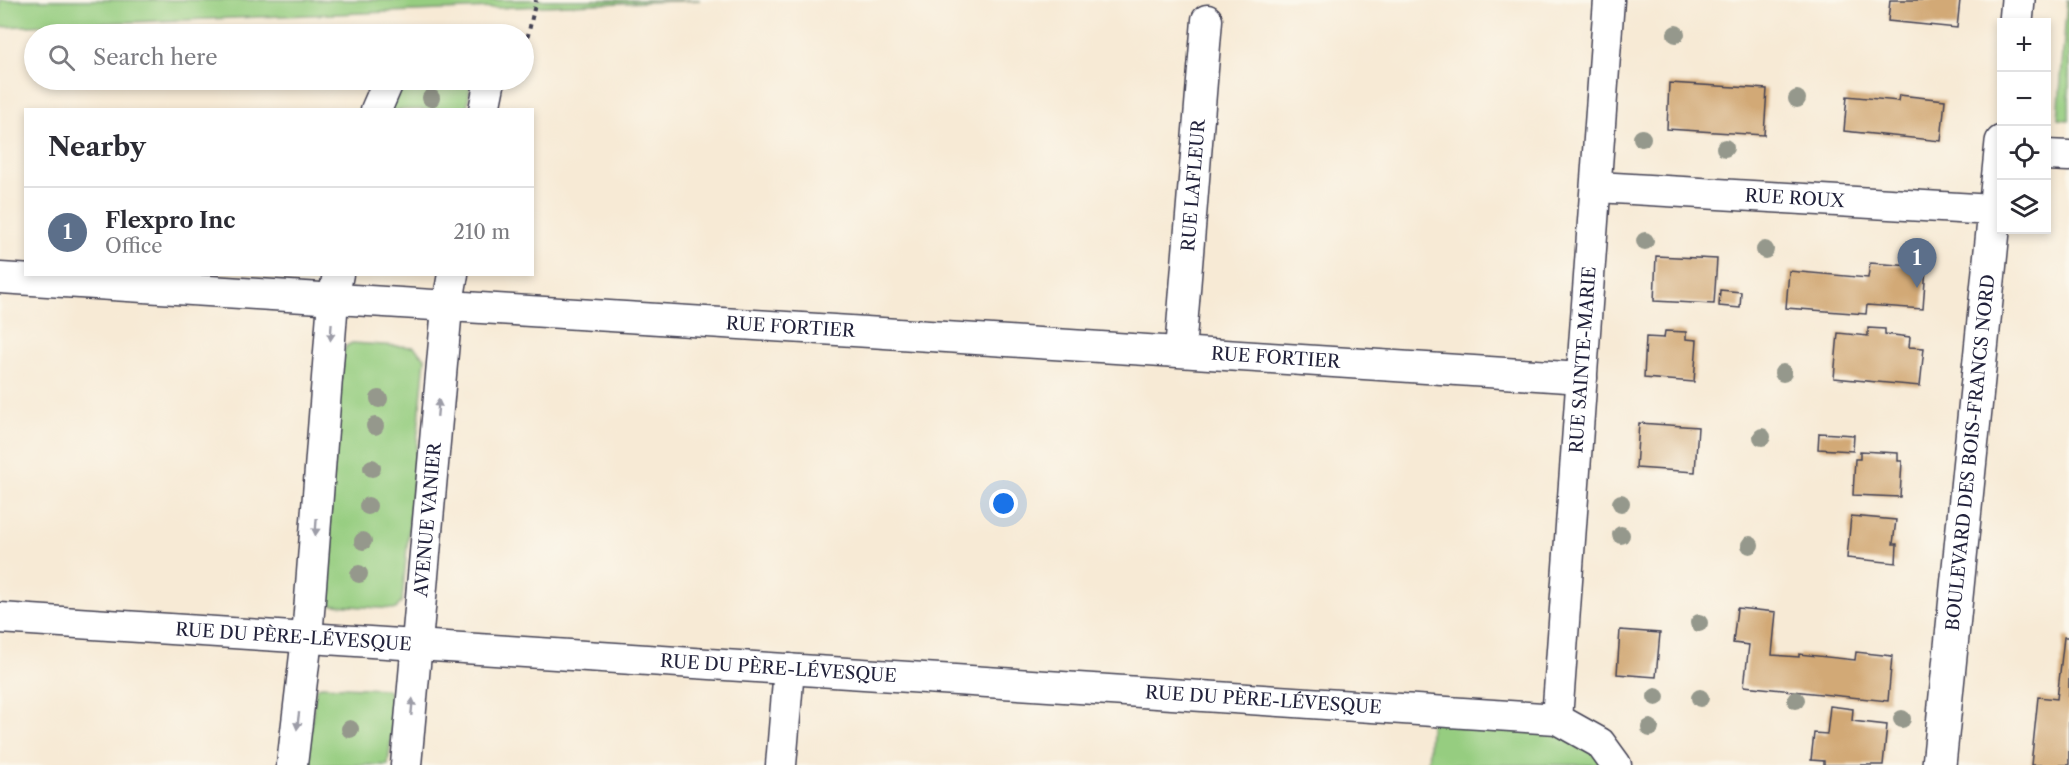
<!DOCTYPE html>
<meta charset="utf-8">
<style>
body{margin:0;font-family:"Libre Caslon Text",serif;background:#f7f7f7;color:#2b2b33}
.controls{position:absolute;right:18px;top:18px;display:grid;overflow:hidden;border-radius:0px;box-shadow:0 3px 9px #0003}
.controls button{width:54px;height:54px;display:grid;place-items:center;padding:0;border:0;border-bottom:2px solid #e1e1e2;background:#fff;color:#2b2b33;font:30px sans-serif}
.you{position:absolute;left:1004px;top:504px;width:21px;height:21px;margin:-15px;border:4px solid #fff;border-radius:50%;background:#1a73e8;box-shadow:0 0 0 9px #1a73e833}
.badge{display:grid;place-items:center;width:39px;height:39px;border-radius:50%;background:#1f6fb2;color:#fff;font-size:20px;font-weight:700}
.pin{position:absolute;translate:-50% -50px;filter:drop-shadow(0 2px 3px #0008)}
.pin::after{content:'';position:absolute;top:32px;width:21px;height:18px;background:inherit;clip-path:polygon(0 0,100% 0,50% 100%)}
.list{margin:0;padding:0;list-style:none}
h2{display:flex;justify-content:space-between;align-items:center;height:78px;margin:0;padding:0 24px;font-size:26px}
h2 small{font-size:20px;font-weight:400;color:#7c7c81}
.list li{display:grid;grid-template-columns:39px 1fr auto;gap:18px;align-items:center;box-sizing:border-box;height:90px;padding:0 24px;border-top:2px solid #e1e1e2}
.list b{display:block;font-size:22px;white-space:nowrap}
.list p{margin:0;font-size:20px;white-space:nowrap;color:#7c7c81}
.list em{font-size:20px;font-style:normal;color:#7c7c81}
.icon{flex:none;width:33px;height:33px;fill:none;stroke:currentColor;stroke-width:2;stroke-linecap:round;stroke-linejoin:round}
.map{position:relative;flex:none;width:2069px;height:765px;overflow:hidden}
.search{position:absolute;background:#fff;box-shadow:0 3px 9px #0003;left:24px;top:24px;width:510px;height:66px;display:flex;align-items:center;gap:15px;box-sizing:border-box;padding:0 21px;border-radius:33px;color:#7c7c81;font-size:22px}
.panel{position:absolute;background:#fff;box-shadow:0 3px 9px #0003;left:24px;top:108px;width:510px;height:168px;border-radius:0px}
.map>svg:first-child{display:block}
.green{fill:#96cd80;stroke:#5c785e;stroke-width:1.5}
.building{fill:#d2a976}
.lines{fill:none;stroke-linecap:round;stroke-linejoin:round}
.street-casing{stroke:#424052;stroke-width:33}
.secondary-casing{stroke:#424052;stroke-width:36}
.path{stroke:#424052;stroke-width:4;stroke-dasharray:4.5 4.5;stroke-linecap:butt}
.street{stroke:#fff;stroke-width:30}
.secondary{stroke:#fff;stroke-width:33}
.tree{fill:#95988c}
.oneway{fill:#9c9ca7}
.labels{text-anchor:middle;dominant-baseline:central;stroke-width:6;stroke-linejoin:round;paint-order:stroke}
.street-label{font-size:18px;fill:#22223b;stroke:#fbf7ec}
</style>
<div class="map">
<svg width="2069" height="765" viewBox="0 0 2069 765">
<rect width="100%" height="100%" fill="#fbf7ec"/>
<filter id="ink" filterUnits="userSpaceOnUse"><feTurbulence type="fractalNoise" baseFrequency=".0167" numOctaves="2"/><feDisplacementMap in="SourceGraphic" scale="12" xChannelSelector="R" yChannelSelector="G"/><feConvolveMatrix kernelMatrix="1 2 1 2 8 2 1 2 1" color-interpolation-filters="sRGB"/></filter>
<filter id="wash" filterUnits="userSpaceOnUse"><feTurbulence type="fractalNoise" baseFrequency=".008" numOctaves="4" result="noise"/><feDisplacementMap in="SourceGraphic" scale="24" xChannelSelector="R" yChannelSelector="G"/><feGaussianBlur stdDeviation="1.35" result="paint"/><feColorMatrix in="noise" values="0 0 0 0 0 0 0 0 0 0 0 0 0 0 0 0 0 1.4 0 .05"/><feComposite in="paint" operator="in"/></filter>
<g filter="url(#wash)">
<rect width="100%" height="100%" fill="#f7ead5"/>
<!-- green -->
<path class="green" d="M0,0h700l-700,27z
M2067,0h2v120l-11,-1z
M406,80h62l2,8 -3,21 -77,1z
M352,343l62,4 11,11 -23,243 -6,8 -63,-4 -8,-2 -3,-4 21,-245 3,-8z
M321,686l65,3c14,13 3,58 2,76h-82l10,-77z
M1431,711l126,8 59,46h-188z"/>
<g id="blocks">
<!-- building -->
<path class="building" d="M1890,0h70l-3,28 -69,-7z
M1669,83l98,6 -3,46 -97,-6z
M1899,95l46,5 -4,41 -97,-10 3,-35 51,5z
M1656,256l61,3 -3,45 -60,-3z
M1870,263l56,4 -3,42 -56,-4 -1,9 -80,-6 3,-37 79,7z
M1720,290l21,2 -1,16 -21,-2z
M1868,328l17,1v5l25,3 -1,10 15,1 -4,38 -86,-8 4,-45 30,3z
M1665,331l21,1v7l11,1 -3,42 -50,-4 2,-41 18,1z
M1639,423l59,4 -3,45 -59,-4z
M1819,433l35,2 -1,16 -35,-2z
M1860,451l38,2v8h4l-2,36 -47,-2 2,-36h5z
M1851,516l45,4 -3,24h4l-1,19 -49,-5z
M1737,608l39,4 -4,43 27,2v-3l56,6 1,-8 36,4 -4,45 -144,-15 5,-41 -16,-2z
M1620,630l40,3 -4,44 -39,-3z
M2064,637h5v128h-38l7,-68 19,2z
M1830,706l23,3 -1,12 35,4 -4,40h-59v-4l-13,-1 3,-27 13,1z"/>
</g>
</g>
<g filter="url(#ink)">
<use href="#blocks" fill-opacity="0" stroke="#424052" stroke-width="1.5"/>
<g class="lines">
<!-- street casing -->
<g class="street-casing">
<g id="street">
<path d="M376,110l13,-30"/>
<path d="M484,110l6,-30"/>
<path d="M2046,155l23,1"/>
<path id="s1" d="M1597,187l396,23"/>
<path id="s2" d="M0,278c527,34 1055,64 1582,100"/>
<path id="s3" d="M1180,351l27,-331"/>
<path id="s4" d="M0,618l1557,101 43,24 16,22"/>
<path id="s5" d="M1557,719l52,-719"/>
<path d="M292,765l15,-127 26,-338 5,-26"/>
<path id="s6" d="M406,765l41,-457 6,-34"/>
<path d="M781,765l8,-96"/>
</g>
</g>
<!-- secondary casing -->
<g class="secondary-casing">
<g id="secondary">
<path d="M2016,22l2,-22"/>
<path id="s7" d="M1939,765l63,-623"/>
</g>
</g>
<!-- path -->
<path class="path" d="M524,45l2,-1 10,-44"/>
<!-- street -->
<use href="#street" class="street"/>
<!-- secondary -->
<use href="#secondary" class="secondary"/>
</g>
<!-- trees -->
<g class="tree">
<circle cx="1676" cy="34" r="9"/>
<circle cx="431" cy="98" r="9"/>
<circle cx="1797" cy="99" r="9"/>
<circle cx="1642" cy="138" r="9"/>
<circle cx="1725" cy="148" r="9"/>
<circle cx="1645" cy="241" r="9"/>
<circle cx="1765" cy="250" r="9"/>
<circle cx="1783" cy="373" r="9"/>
<circle cx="379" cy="399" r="9"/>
<circle cx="375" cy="426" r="9"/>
<circle cx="1762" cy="437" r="9"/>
<circle cx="372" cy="468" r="9"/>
<circle cx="1621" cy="503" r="9"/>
<circle cx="368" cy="506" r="9"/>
<circle cx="1621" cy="535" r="9"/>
<circle cx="363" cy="541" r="9"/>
<circle cx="1750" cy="545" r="9"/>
<circle cx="359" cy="574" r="9"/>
<circle cx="1699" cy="623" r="9"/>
<circle cx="1656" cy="697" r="9"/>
<circle cx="1700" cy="698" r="9"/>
<circle cx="1796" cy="700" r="9"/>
<circle cx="1902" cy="719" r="9"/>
<circle cx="1650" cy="728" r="9"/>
<circle cx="350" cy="729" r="9"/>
</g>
<!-- one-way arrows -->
<defs><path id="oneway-solid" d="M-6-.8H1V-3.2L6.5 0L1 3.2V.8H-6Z" transform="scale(1.5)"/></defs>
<g class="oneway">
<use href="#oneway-solid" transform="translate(331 332) rotate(94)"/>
<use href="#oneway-solid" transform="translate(438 408) rotate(-85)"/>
<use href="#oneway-solid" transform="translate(316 527) rotate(94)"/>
<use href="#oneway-solid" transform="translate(412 707) rotate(-85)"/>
<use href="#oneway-solid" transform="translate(298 721) rotate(97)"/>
</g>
</g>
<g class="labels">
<!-- street labels -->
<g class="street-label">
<text stroke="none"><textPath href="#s3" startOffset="166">RUE LAFLEUR</textPath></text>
<text stroke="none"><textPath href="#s1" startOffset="198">RUE ROUX</textPath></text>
<text stroke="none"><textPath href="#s2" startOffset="792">RUE FORTIER</textPath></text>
<text stroke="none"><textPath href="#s2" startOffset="1278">RUE FORTIER</textPath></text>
<text stroke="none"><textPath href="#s5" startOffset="360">RUE SAINTE-MARIE</textPath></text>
<text stroke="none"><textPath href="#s7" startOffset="314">BOULEVARD DES BOIS-FRANCS NORD</textPath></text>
<text stroke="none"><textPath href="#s6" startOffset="246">AVENUE VANIER</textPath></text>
<text stroke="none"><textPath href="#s4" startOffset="294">RUE DU PÈRE-LÉVESQUE</textPath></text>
<text stroke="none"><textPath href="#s4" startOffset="780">RUE DU PÈRE-LÉVESQUE</textPath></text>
<text stroke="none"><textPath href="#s4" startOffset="1266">RUE DU PÈRE-LÉVESQUE</textPath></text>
</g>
</g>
</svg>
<div class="controls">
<button>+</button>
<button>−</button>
<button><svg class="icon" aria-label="locate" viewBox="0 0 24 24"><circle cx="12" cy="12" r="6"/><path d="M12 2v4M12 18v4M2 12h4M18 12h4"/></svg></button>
<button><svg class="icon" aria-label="layers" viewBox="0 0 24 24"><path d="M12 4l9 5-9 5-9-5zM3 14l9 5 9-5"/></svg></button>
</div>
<div class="you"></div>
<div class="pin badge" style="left:1917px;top:288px;background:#5c6f8a">1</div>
<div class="search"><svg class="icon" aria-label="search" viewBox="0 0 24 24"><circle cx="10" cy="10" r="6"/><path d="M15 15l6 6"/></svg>Search here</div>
<section class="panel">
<h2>Nearby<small></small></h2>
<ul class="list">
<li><span class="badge" style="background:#5c6f8a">1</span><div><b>Flexpro Inc</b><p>Office</p></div><em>210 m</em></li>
</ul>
</section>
</div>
